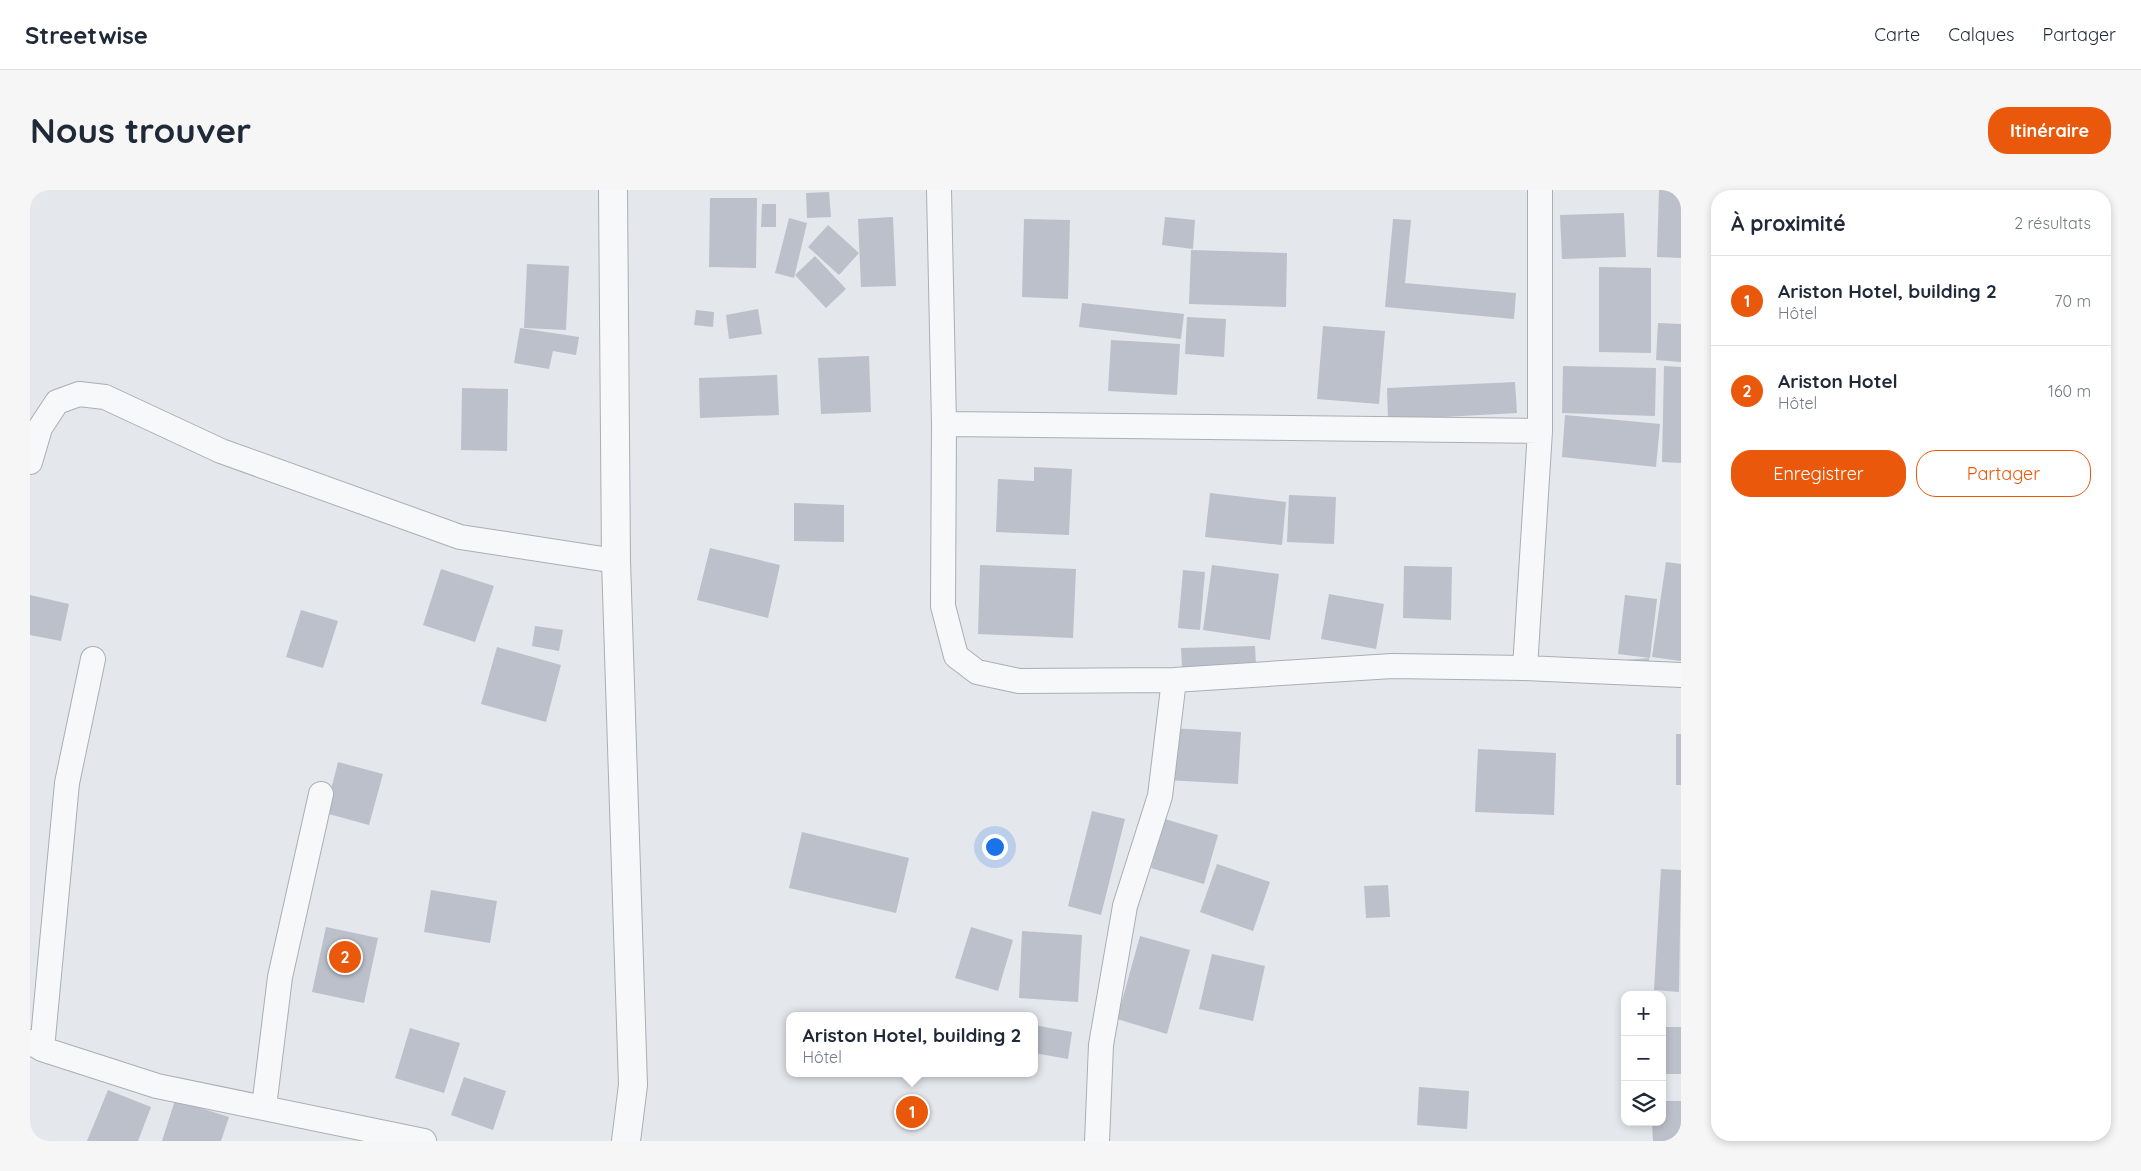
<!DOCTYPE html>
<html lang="fr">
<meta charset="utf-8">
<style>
body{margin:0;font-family:Quicksand,sans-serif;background:#f6f6f7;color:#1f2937}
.controls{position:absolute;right:15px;bottom:15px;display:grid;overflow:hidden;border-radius:10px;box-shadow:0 2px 8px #0003}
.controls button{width:45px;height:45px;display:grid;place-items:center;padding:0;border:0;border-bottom:1px solid #e0e1e3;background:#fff;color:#1f2937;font:25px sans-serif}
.you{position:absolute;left:964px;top:656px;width:18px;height:18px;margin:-12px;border:4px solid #fff;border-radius:50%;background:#1a73e8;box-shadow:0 0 0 8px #1a73e833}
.badge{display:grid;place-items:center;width:32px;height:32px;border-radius:50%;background:#ea580c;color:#fff;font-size:16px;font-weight:700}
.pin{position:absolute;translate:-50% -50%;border:2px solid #fff;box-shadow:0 1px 5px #0006}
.popup{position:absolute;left:756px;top:822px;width:252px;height:65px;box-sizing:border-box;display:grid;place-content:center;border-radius:10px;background:#fff;filter:drop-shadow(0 1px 4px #0005);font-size:16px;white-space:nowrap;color:#747a83}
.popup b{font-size:19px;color:#1f2937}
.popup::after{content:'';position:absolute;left:50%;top:100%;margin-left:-10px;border:10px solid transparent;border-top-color:#fff}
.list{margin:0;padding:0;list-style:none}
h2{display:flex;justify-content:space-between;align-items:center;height:65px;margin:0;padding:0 20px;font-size:21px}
h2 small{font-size:16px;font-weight:400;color:#747a83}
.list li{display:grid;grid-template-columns:32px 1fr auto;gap:15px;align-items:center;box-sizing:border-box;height:90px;padding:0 20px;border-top:1px solid #e0e1e3}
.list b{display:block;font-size:19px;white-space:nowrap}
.list p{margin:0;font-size:16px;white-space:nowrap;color:#747a83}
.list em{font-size:16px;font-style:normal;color:#747a83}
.actions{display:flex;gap:10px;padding:15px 20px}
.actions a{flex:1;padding:11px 0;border:1px solid #ea580c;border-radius:20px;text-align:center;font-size:18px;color:#ea580c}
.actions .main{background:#ea580c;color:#fff}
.icon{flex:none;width:28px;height:28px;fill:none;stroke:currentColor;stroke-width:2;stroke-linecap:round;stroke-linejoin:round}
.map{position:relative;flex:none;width:1651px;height:951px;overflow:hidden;border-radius:20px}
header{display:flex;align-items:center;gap:30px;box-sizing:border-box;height:70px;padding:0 25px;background:#fff;border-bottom:1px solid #e0e1e3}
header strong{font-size:24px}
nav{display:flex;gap:28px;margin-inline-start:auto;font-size:18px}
.intro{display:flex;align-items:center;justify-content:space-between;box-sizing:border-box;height:120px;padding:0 30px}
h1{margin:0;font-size:35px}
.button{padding:12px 22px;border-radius:20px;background:#ea580c;color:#fff;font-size:18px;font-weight:700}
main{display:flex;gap:30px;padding:0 30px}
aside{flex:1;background:#fff;border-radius:20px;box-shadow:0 2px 8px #0003}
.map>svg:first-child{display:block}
.building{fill:#bbc0ca}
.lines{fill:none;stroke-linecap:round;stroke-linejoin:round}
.minor-casing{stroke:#a9aeb7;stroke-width:26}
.tertiary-casing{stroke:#a9aeb7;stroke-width:30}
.minor{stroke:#f7f8fa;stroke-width:24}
.tertiary{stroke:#f7f8fa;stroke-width:28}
</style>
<header>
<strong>Streetwise</strong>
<nav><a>Carte</a><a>Calques</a><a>Partager</a></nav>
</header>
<div class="intro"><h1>Nous trouver</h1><a class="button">Itinéraire</a></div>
<main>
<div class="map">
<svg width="1651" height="951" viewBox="0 0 1651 951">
<rect width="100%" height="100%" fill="#e4e7ec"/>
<!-- building -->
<path class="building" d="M1629,0h22v68l-24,-1z
M799,2l2,25 -24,1 -1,-25z
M680,8h47l-1,70 -47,-1z
M732,14h14v23h-15z
M1594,23l2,44 -64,2 -2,-44z
M863,27l3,69 -35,1 -3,-68z
M1135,27l30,3 -2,29 -31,-4z
M759,28l18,5 -13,55 -19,-5z
M994,29l46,1 -2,79 -46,-2z
M1363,29l18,1 -6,63 111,10 -2,26 -129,-12z
M798,35l31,28 -20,22 -31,-28z
M1161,60l96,3 -1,54 -97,-3z
M785,66l31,33 -20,19 -31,-33z
M497,74l42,2 -3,64 -42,-2z
M1569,77l52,1v85l-52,-1z
M1052,113l102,11 -3,25 -102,-12z
M728,119l4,25 -33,5 -3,-24z
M666,120l18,2 -1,15 -19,-2z
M1157,127l39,2 -2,38 -39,-3z
M1628,133l23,1v38l-25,-2z
M1293,136l62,5 -6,73 -62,-5z
M490,138l59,9 -3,18 -23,-4 -4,18 -35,-6z
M1081,150l69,4 -3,51 -69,-4z
M839,166l2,56 -50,2 -3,-56z
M1533,176l93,2 -1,48 -93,-3z
M1634,176l17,1v96l-19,-1z
M747,185l2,40 -79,3 -1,-40z
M1485,192l2,31 -129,7 -1,-32z
M432,198l46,1 -1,62 -46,-1z
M1535,225l95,9 -4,43 -94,-10z
M1004,277l38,2 -3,66 -73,-3 2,-53 36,2z
M1180,303l76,9 -4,43 -77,-8z
M1259,305l47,2 -2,47 -47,-2z
M764,313l50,2v37l-50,-1z
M680,358l70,17 -12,53 -71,-18z
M1636,372l15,2v97l-29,-4z
M950,375l96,4 -3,69 -95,-4z
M1182,375l67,9 -9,66 -67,-10z
M1374,376l48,1 -1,53 -48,-2z
M411,379l53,17 -19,56 -52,-17z
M1153,380l22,2 -5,58 -22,-2z
M1299,404l55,10 -8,45 -55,-10z
M0,405l39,9 -8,37 -31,-6z
M1595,405l32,4 -7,59 -32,-4z
M271,420l37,11 -15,47 -37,-11z
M505,436l28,4 -4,21 -27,-5z
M1225,456l1,19 -74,2 -1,-19z
M467,457l64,18 -15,57 -65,-18z
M1619,468l1,13 -24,2 -1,-13z
M1139,538l72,4 -3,52 -72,-4z
M1646,544h5v51h-5z
M1448,559l78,4 -2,62 -79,-3z
M308,572l45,12 -14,51 -44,-12z
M1062,621l33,8 -24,96 -33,-9z
M1135,629l53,16 -14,49 -53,-16z
M772,642l107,26 -13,55 -107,-25z
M1187,674l53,18 -17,49 -53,-19z
M1631,679l20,1 -2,122 -25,-2z
M1358,695l2,32 -24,1 -2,-32z
M401,700l66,11 -7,42 -66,-11z
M296,737l52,11 -14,65 -52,-11z
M941,737l42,13 -15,51 -43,-13z
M992,741l60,4 -4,67 -59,-4z
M1110,746l50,14 -23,84 -50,-15z
M1182,764l53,12 -12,55 -54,-12z
M1004,835l38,7 -4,27 -34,-6z
M1632,837h19v47h-19z
M380,838l50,15 -16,50 -49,-15z
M434,887l42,14 -13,39 -42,-15z
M1389,897l50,4 -2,38 -50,-4z
M78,900l43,17 -13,34h-51z
M145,910l54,17 -8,24h-59z
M1632,911h19v40h-28l-1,-19h10z"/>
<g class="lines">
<!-- minor casing -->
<g class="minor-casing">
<path id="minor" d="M909,0l5,234 -1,182 13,50 21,16 42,9 155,-1 218,-14 133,2 156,7
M914,234l596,7
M0,272l10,-34 17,-26 22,-8 26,3 116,54 239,86 156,24
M1495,478l15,-237v-241
M0,852l12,7 115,37 267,55
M12,859l25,-266 26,-124
M234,917l16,-130 41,-183
M1067,951l4,-96 24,-139 35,-110 14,-116"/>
</g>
<!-- tertiary casing -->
<g class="tertiary-casing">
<path id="tertiary" d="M583,0l3,371 17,524 -7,56"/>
</g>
<!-- minor -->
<use href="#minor" class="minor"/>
<!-- tertiary -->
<use href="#tertiary" class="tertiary"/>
</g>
</svg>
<div class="controls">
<button>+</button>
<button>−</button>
<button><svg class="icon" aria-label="layers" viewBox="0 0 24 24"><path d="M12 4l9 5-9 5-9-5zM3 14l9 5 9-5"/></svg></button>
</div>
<div class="you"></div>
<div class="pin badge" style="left:882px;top:922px">1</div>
<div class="popup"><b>Ariston Hotel, building 2</b>Hôtel</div>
<div class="pin badge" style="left:315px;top:767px">2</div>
</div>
<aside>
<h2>À proximité<small>2 résultats</small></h2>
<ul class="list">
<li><span class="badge">1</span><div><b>Ariston Hotel, building 2</b><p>Hôtel</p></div><em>70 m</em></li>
<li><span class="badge">2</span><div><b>Ariston Hotel</b><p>Hôtel</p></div><em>160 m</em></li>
</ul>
<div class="actions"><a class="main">Enregistrer</a><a>Partager</a></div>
</aside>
</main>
